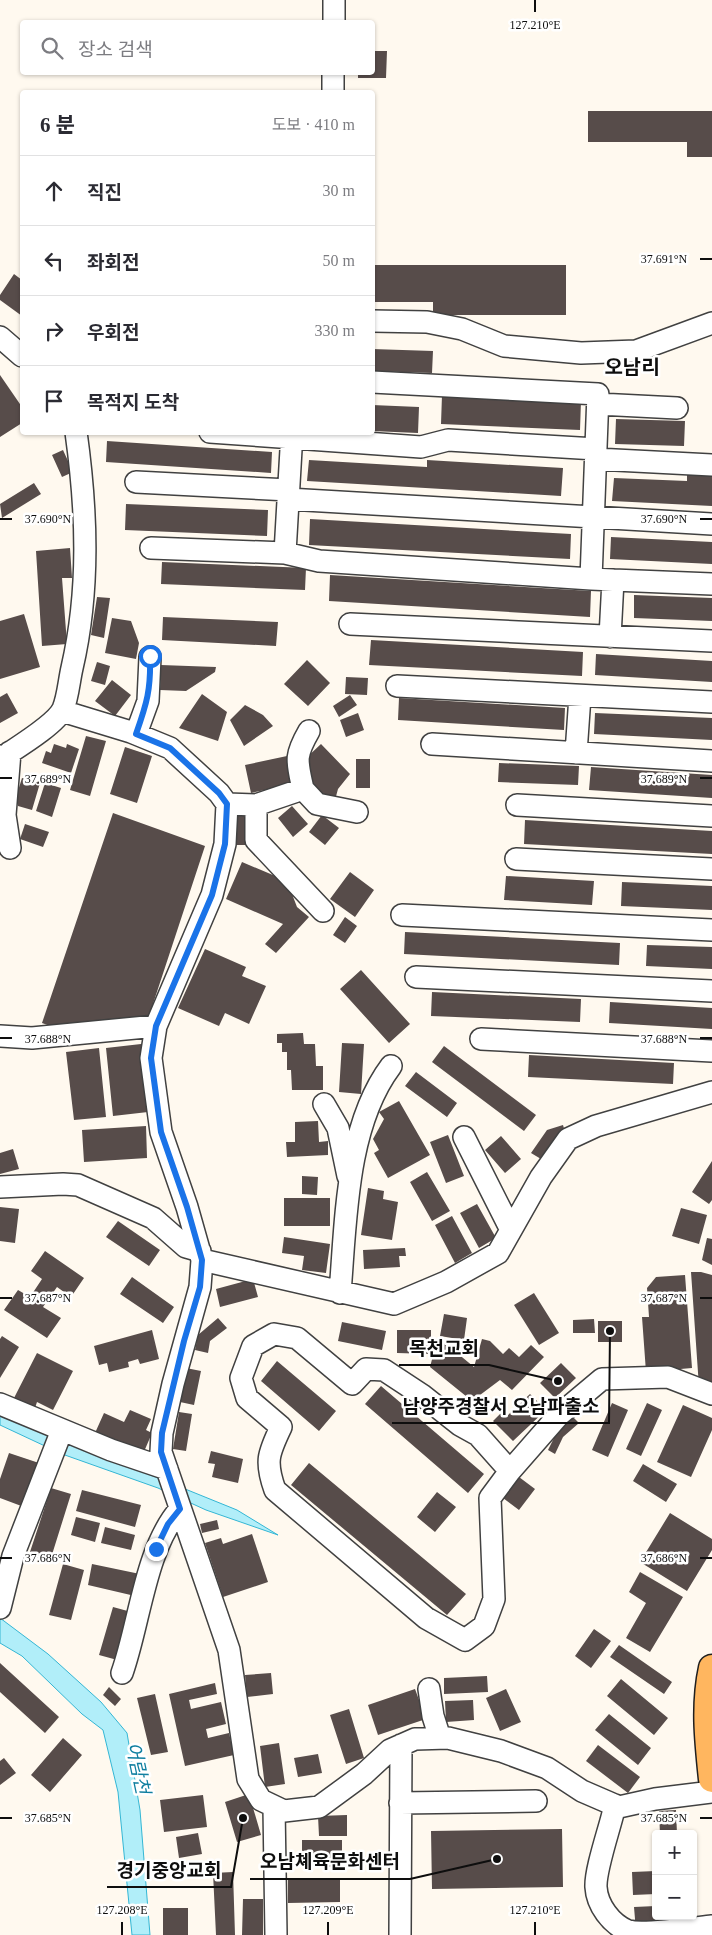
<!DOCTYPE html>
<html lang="ko">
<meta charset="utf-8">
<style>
body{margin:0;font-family:"Times New Roman","Noto Sans KR",serif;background:#f7f7f7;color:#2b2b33}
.controls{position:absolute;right:15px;bottom:15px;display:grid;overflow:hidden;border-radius:5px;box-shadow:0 1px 4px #0004}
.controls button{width:45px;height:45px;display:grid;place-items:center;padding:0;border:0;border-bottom:1px solid #e1e1e2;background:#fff;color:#2b2b33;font:25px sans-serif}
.stop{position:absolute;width:15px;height:15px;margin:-11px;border:4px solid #1a73e8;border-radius:50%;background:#fff}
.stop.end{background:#1a73e8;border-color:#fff;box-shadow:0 1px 5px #0008}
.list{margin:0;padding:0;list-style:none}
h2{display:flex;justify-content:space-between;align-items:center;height:65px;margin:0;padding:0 20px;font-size:21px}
h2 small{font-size:16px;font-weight:400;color:#7c7c81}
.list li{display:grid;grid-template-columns:32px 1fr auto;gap:15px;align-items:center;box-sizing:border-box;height:70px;padding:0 20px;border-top:1px solid #e1e1e2}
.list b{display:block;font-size:19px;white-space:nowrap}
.list em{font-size:16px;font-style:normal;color:#7c7c81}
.icon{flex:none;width:28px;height:28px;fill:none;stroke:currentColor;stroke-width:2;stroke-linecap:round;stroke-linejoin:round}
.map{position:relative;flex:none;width:712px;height:1935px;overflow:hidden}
.search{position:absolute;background:#fff;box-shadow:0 1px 4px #0004;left:20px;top:20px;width:355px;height:55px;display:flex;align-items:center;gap:12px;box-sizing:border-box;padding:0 18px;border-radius:5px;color:#7c7c81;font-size:19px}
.panel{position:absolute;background:#fff;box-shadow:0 1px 4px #0004;left:20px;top:90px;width:355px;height:345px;border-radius:5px}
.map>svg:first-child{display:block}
.water{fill:#b1eef9;stroke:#34b6d4}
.building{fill:#574c4a}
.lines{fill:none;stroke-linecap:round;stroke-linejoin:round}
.minor-casing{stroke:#414141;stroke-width:24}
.major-casing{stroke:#1f1f1f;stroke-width:29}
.minor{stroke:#fff;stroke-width:21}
.major{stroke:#ffb65f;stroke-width:26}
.route{stroke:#1a73e8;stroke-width:6}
.ticks{fill:none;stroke:#0e0e0e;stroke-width:2}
.labels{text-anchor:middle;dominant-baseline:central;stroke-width:5;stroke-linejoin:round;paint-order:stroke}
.water-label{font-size:19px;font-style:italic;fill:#107fa0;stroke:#fff}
.quarter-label{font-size:20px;font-weight:bold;fill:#0e0e0e;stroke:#fff}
.ticks-label{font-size:12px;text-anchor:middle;fill:#0e0e0e;stroke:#fff;stroke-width:5;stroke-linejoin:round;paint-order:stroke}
.leader{fill:none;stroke:#0e0e0e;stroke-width:2}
.callout-dot{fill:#0e0e0e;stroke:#fff;stroke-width:2}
.callout-label{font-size:19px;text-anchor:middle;font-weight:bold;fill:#0e0e0e;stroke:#fff;stroke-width:5;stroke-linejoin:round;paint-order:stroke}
</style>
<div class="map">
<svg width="712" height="1935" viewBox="0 0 712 1935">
<rect width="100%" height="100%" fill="#fff9ef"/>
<!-- water -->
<path class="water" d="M0,1414l237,96 41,25 -72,-25 -48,-22 -96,-34 -62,-29z
M0,1618l48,36 53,48 26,31 13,77 10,125h-18l-14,-143 -15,-62 -21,-16 -60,-58 -22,-13z"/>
<!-- building -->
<path class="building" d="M372,51h15l-1,27h-28v-6h14z
M588,111h124v46h-25v-15h-99z
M372,265h194v50h-133v-13h-61z
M14,274l8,6v36l-22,-16v-5z
M372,349l61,2 -1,22 -60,-2z
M0,375l22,32v16l-22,14z
M442,395l139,6 -1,29 -139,-6z
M372,405l47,2 -1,26 -46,-2z
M616,419l69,2 -1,25 -69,-2z
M107,441l165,11 -1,21 -165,-11z
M63,450l10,22 -11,5 -10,-22z
M309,460l118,7v-7l136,8 -2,28 -254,-15z
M687,474l25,1v31l-100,-5 2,-23 73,3z
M34,483l7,11 -39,24 -2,-14z
M126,504l142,6 -1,26 -142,-6z
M310,519l261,15 -1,25 -261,-14z
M611,537l101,5v22l-102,-5z
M70,548l2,30h-10l5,66 -25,2 -6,-95z
M162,562l144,6 -1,22 -144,-6z
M330,575l261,16 -1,26 -261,-16z
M634,595l78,3v23l-78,-3z
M97,597l13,1 -6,40 -13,-3z
M24,614l16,53 -40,12v-58z
M163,617l115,5 -2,24 -114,-6z
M112,618l19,3 8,22 -3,16 -31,-6z
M371,640l212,12 -1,24 -213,-11z
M596,654l116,7v21l-117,-7z
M307,660l23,23 -22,23 -24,-22z
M97,662l13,4 -5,19 -14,-4z
M161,665l55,2 -1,5 -29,19 -26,-1z
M346,677l22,1 -1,17 -22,-1z
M112,680l19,15 -16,21 -20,-15z
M7,693l11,20 -18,10v-26z
M202,694l25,18 -9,29 -39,-13z
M350,695l7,10 -18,12 -6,-11z
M399,698l166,10 -1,22 -166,-10z
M245,705l18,10 10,11 -29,20 -14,-26z
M358,713l6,17 -18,7 -6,-17z
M595,713l117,5v22l-118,-6z
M86,736l20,5 -16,55 -20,-6z
M54,744l12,4 1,-4 12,5 -8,24 -29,-10 4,-12 5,2z
M321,744l29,30 -12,15 -3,11 -21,-10 -9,-31z
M125,747l27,9 -15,47 -27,-9z
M287,756l7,28 -43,9 -6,-28z
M356,759h14v29h-14z
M499,763l80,3 -1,19 -80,-3z
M591,767l121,8v23l-123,-8z
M22,778l18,5 -8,27 -14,-4 -2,-9z
M45,783l16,5 -9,29 -16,-6z
M292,806l16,18 -15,13 -15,-19z
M235,812h14l-1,33h-14z
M113,813l92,33 -56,170 -96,11 -11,-4z
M322,815l17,13 -14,17 -16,-13z
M525,820l187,11v23l-188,-10z
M25,824l24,8 -6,15 -23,-8z
M242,862l45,19 10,26 12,10 -33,36 -11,-9 18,-20 -57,-25z
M350,872l24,18 -19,27 -25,-18z
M506,876l88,5 -2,24 -88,-5z
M622,882l90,4v24l-91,-4z
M345,917l12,9 -12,17 -12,-8z
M405,932l215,11 -1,22 -215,-11z
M647,945l65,2v22l-66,-3z
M205,949l41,18 -4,9 24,10 -17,38 -24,-11 -6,13 -41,-18z
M361,970l49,54 -21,19 -49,-54z
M432,992l149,7 -1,23 -149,-6z
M610,1002l102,6v21l-103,-6z
M303,1033l1,11h11l1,22h7v24h-31l-1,-20h-4v-18h-5v-9h-5v-9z
M342,1043l22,1 -3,50 -22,-2z
M141,1044l7,68 -35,4 -7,-68z
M444,1046l92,69 -12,16 -92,-69z
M99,1048l7,69 -32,3 -8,-68z
M529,1055l145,8 -1,21 -145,-7z
M416,1072l41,31 -10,14 -42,-31z
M399,1101l31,54 -42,23 -14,-25 5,-3 -6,-11 11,-20 -5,-7z
M318,1121l1,21 9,-1v14l-41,2 -1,-15h9v-20z
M563,1125l2,7 -8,3 -16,24 -10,-6 16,-23z
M146,1126l1,32 -63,4 -2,-32z
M448,1135l16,41 -18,7 -16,-41z
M501,1136l20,23 -16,14 -20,-23z
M13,1149l6,20 -19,5v-21z
M712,1161v39l-3,4 -17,-12z
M427,1172l23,39 -18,10 -22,-39z
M302,1176l16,1 -1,18 -15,-1z
M368,1188l16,3 -1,8 15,3 -6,38 -31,-5z
M284,1198h46v28h-46z
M477,1204l19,34 -17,10 -19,-35z
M0,1207l19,2 -4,34 -15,-2z
M681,1208l26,7 -8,29 -27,-8z
M452,1216l20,37 -17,10 -20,-38z
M118,1221l42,29 -11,16 -43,-29z
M284,1237l46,7 -4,29 -24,-3 2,-14 -22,-3z
M707,1238l5,1v26l-10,-5z
M405,1248l1,8h-7l1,11 -36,2 -1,-19z
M45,1251l39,27 -13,19 -14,-10 -14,20 18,11 -14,20 -43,-28 14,-20 12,7 12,-18 -11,-8z
M691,1272h10l11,3v112h-13z
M685,1275l7,93 -46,4 -4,-55h7l-2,-29 9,-11z
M132,1277l42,30 -11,16 -43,-29z
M253,1279l5,18 -38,10 -4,-18z
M534,1293l25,40 -20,12 -25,-40z
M444,1314l23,4 -3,22 -24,-4z
M218,1318l9,10 -17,13 -2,12 -13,-3 3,-15z
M594,1319l1,14h-22v-13z
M598,1321h24v21h-24z
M342,1322l44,9 -4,19 -44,-9z
M152,1330l7,29 -19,5 -2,-5 -10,3 1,5 -20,5 -2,-9 -8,2 -5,-19z
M397,1330h34v24l-34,-1z
M2,1336l17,11 -19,31v-39z
M482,1339l8,2 13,13 6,-6 10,9 12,-12 13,12 -32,33 -12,-10 -28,21 -42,-34 6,-23 9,-1 29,24z
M37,1353l36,18 -20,39 -16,-8 -2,6 -21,-10z
M277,1361l59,50 -17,20 -58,-50z
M561,1363l15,15 -21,20 -15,-15z
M186,1368l15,3 -7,34 -14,-3z
M381,1386l103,88 -16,19 -103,-89z
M530,1394l16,16 -33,31 -20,-20 9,-9 5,4z
M612,1403l16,7 -20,47 -16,-7z
M647,1403l15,7 -21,46 -15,-7z
M683,1405l29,13v12l-21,47 -34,-15z
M130,1410l21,9 -5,11 6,3 -9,21 -48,-21 9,-20 20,9z
M179,1412l13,2 -6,37 -13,-2z
M573,1417l6,6 -16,14 -8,17 -7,-4 9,-18z
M211,1451l32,8 -5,24 -26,-6 3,-13 -7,-1z
M9,1453l30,10 -15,44 -24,-9v-19z
M309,1463l157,131 -19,21 -156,-130z
M643,1464l34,20 -11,18 -33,-21z
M519,1477l16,12 -16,21 -16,-12z
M51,1488l20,6 -21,67 -21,-6z
M82,1490l59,15 -6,22 -59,-16z
M437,1492l19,15 -21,25 -18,-15z
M670,1513l42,26v11l-25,41 -47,-29z
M76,1517l24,6 -5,19 -24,-7z
M217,1520l2,9 -17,4 -2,-9z
M105,1527l30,8 -4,15 -30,-7z
M252,1534l16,48 -45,15 -18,-54 16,-5 2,6z
M63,1564l21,6 -13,50 -22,-5z
M92,1564l48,10 -5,22 -47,-11z
M640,1572l43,25 -33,55 -24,-14 20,-35 -17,-11z
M113,1607l22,6 -14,48 -22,-6z
M594,1629l17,12 -20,27 -16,-12z
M619,1645l53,37 -8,12 -54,-37z
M0,1663l59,54 -14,16 -45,-41z
M271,1673l2,21 -26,3 -2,-22z
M487,1676l1,16 -44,2v-16z
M621,1679l47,39 -14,17 -47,-39z
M215,1683l2,11 -28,6 2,9 30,-7 5,22 -20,5 2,9 21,-5 5,22 -49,11 -16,-72z
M109,1687l12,12 -6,7 -12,-11z
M415,1689l11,30 -48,16 -10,-30z
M506,1689l15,33 -21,9 -14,-33z
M155,1694l13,58 -17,3 -14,-57z
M473,1700l1,20 -28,2 -1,-21z
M349,1709l15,49 -18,6 -16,-49z
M609,1714l42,34 -13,17 -43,-35z
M63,1738l19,17 -32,37 -19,-17z
M279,1743l6,41 -20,3 -5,-41z
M598,1745l42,32 -12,16 -42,-32z
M318,1754l4,19 -24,4 -4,-19z
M4,1758l12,15 -16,12v-24z
M249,1794l12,41 -24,7 -12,-40z
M203,1795l4,32 -43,5 -4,-32z
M676,1810l1,24h-17l-1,-23z
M347,1815v21h-28l-1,-20z
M562,1829l1,58 -131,2 -1,-58z
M198,1833l4,21 -23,4 -3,-21z
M302,1840h40v27h-40z
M656,1871v23l-23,1 -1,-23z
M233,1872l2,63h-19l-3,-62z
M288,1879h52v23l-52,1z
M243,1899h20v36h-21z
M656,1906v10h26v12l-46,3 -2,-24z
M163,1908h25v27h-25z"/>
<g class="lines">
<!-- minor casing -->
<g class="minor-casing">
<path id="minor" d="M334,22v-22
M333,92v-20
M372,321l55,1 35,7 42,17 77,7 55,-2 76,-28
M0,337l22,19
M372,382l226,12 -7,185 22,1 -3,57
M598,404l79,4
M210,432l211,15 27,-7 148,9
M596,459l116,6
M136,482l153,8
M288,499l424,25
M151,548l134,5 34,8 272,18
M285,553l7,-121
M613,580l99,4
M350,624l362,17
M397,686l315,16
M62,711l69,21 39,16 49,45 8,11 -2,40 -13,51 -56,131 -5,32 10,74 26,75 15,53 -2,27 -27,97 -11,49 -1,19 68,198 19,129 13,21 23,11 35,-4 45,-33 26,-24 25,-11 33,-1 53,13 46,17 35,23 37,16 36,-8 57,-7
M136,734l12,-33 2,-44
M432,744l280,17
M10,752l-5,63 5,33
M576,753l4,-57
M0,756l3,1c15,-10 53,-33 60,-48 5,-12 6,-28 9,-41 18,-78 15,-157 4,-236
M303,789c-6,-28 -9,-32 6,-58
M227,804l29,1 47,-16 14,15 40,8
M256,805v35l67,71
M517,805l195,11
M516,859l196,10
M402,915l310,15
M416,977l296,14
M0,1036l32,2 124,-12
M481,1039l231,12
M324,1104l14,24 10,48
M464,1137l47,93
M0,1187l63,-3 15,1 75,33 33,29 14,4
M202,1260l192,44 52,-22 52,-29 43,-76 27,-38 28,-13 116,-34
M340,1293c6,-73 6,-167 51,-227
M0,1404l111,46 56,19
M510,1471l-32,-36 -18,-10 -38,-30 -38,-25 -18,-1 -14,15 -55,-46 -23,-4 -21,12 -12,32 6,20 34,29c-13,27 -16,35 -6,63l151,128 39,22 19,-14 10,-27 -4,-101 20,-27 49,-56 43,-36 66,-2 44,17
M0,1608l13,-52 49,-126
M122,1673c18,-51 23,-124 58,-164
M429,1689l4,27 7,22
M400,1803l136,-2
M615,1805c-4,20 -20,64 -19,82 1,18 15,37 32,44 16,4 65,-3 84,-5
M274,1807l2,128
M400,1935l1,-190"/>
</g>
<!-- major casing -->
<g class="major-casing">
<path id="major" d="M712,1668c-8,37 -4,73 0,111"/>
</g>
<!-- minor -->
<use href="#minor" class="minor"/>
<!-- major -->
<use href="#major" class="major"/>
</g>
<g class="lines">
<!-- route -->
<path class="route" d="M150,656c1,33 -3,47 -14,78l34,14 49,45 8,11 -2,40 -13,51 -56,131 -5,32 10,74 26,75 15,53 -2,27 -16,54 -22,92 -1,19 19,57 -12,15 -12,25"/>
</g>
<!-- ticks -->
<path class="ticks" d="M535,0v12M700,259h12M0,519h12M700,519h12M0,778h12M700,778h12M0,1038h12M700,1038h12M0,1298h12M700,1298h12M0,1558h12M700,1558h12M0,1818h12M700,1818h12M122,1922v13M328,1922v13M535,1922v13"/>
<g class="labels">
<!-- water labels -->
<g class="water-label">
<text transform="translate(138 1768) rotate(78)">어람천</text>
</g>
<!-- quarter labels -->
<g class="quarter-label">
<text x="632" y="367">오남리</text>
</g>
</g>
<g class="ticks-label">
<text x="535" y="29">127.210°E</text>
<text x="664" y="263">37.691°N</text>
<text x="48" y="523">37.690°N</text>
<text x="664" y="523">37.690°N</text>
<text x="48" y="783">37.689°N</text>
<text x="664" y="783">37.689°N</text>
<text x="48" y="1043">37.688°N</text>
<text x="664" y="1043">37.688°N</text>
<text x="48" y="1302">37.687°N</text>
<text x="664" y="1302">37.687°N</text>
<text x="48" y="1562">37.686°N</text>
<text x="664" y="1562">37.686°N</text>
<text x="48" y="1822">37.685°N</text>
<text x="664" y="1822">37.685°N</text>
<text x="122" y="1914">127.208°E</text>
<text x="328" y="1914">127.209°E</text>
<text x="535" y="1914">127.210°E</text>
</g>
<!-- callouts -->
<path class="leader" d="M558 1381L489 1365H399M610 1331L609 1423H392M497 1859L410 1879H250M243 1818L231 1887H107"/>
<g class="callout-dot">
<circle cx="558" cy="1381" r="5"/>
<circle cx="610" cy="1331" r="5"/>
<circle cx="497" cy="1859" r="5"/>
<circle cx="243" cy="1818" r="5"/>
</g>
<g class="callout-label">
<text x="444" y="1355">목천교회</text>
<text x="501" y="1413">남양주경찰서 오남파출소</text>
<text x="330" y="1868">오남쳬육문화센터</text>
<text x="169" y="1877">경기중앙교회</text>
</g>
</svg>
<div class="controls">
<button>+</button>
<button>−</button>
</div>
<div class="stop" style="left:150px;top:656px"></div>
<div class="stop end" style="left:156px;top:1549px"></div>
<div class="search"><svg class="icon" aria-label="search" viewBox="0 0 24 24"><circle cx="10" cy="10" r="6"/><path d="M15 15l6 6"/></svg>장소 검색</div>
<section class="panel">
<h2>6 분<small>도보 · 410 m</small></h2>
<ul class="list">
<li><svg class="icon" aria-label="ahead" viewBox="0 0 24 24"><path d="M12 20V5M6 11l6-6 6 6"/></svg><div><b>직진</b></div><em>30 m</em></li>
<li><svg class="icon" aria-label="left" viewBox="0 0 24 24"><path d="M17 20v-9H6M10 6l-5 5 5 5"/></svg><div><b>좌회전</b></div><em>50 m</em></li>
<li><svg class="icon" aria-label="right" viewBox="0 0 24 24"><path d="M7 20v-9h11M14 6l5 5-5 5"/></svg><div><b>우회전</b></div><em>330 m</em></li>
<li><svg class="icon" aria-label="arrive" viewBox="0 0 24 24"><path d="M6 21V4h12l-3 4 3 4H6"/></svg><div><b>목적지 도착</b></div></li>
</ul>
</section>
</div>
